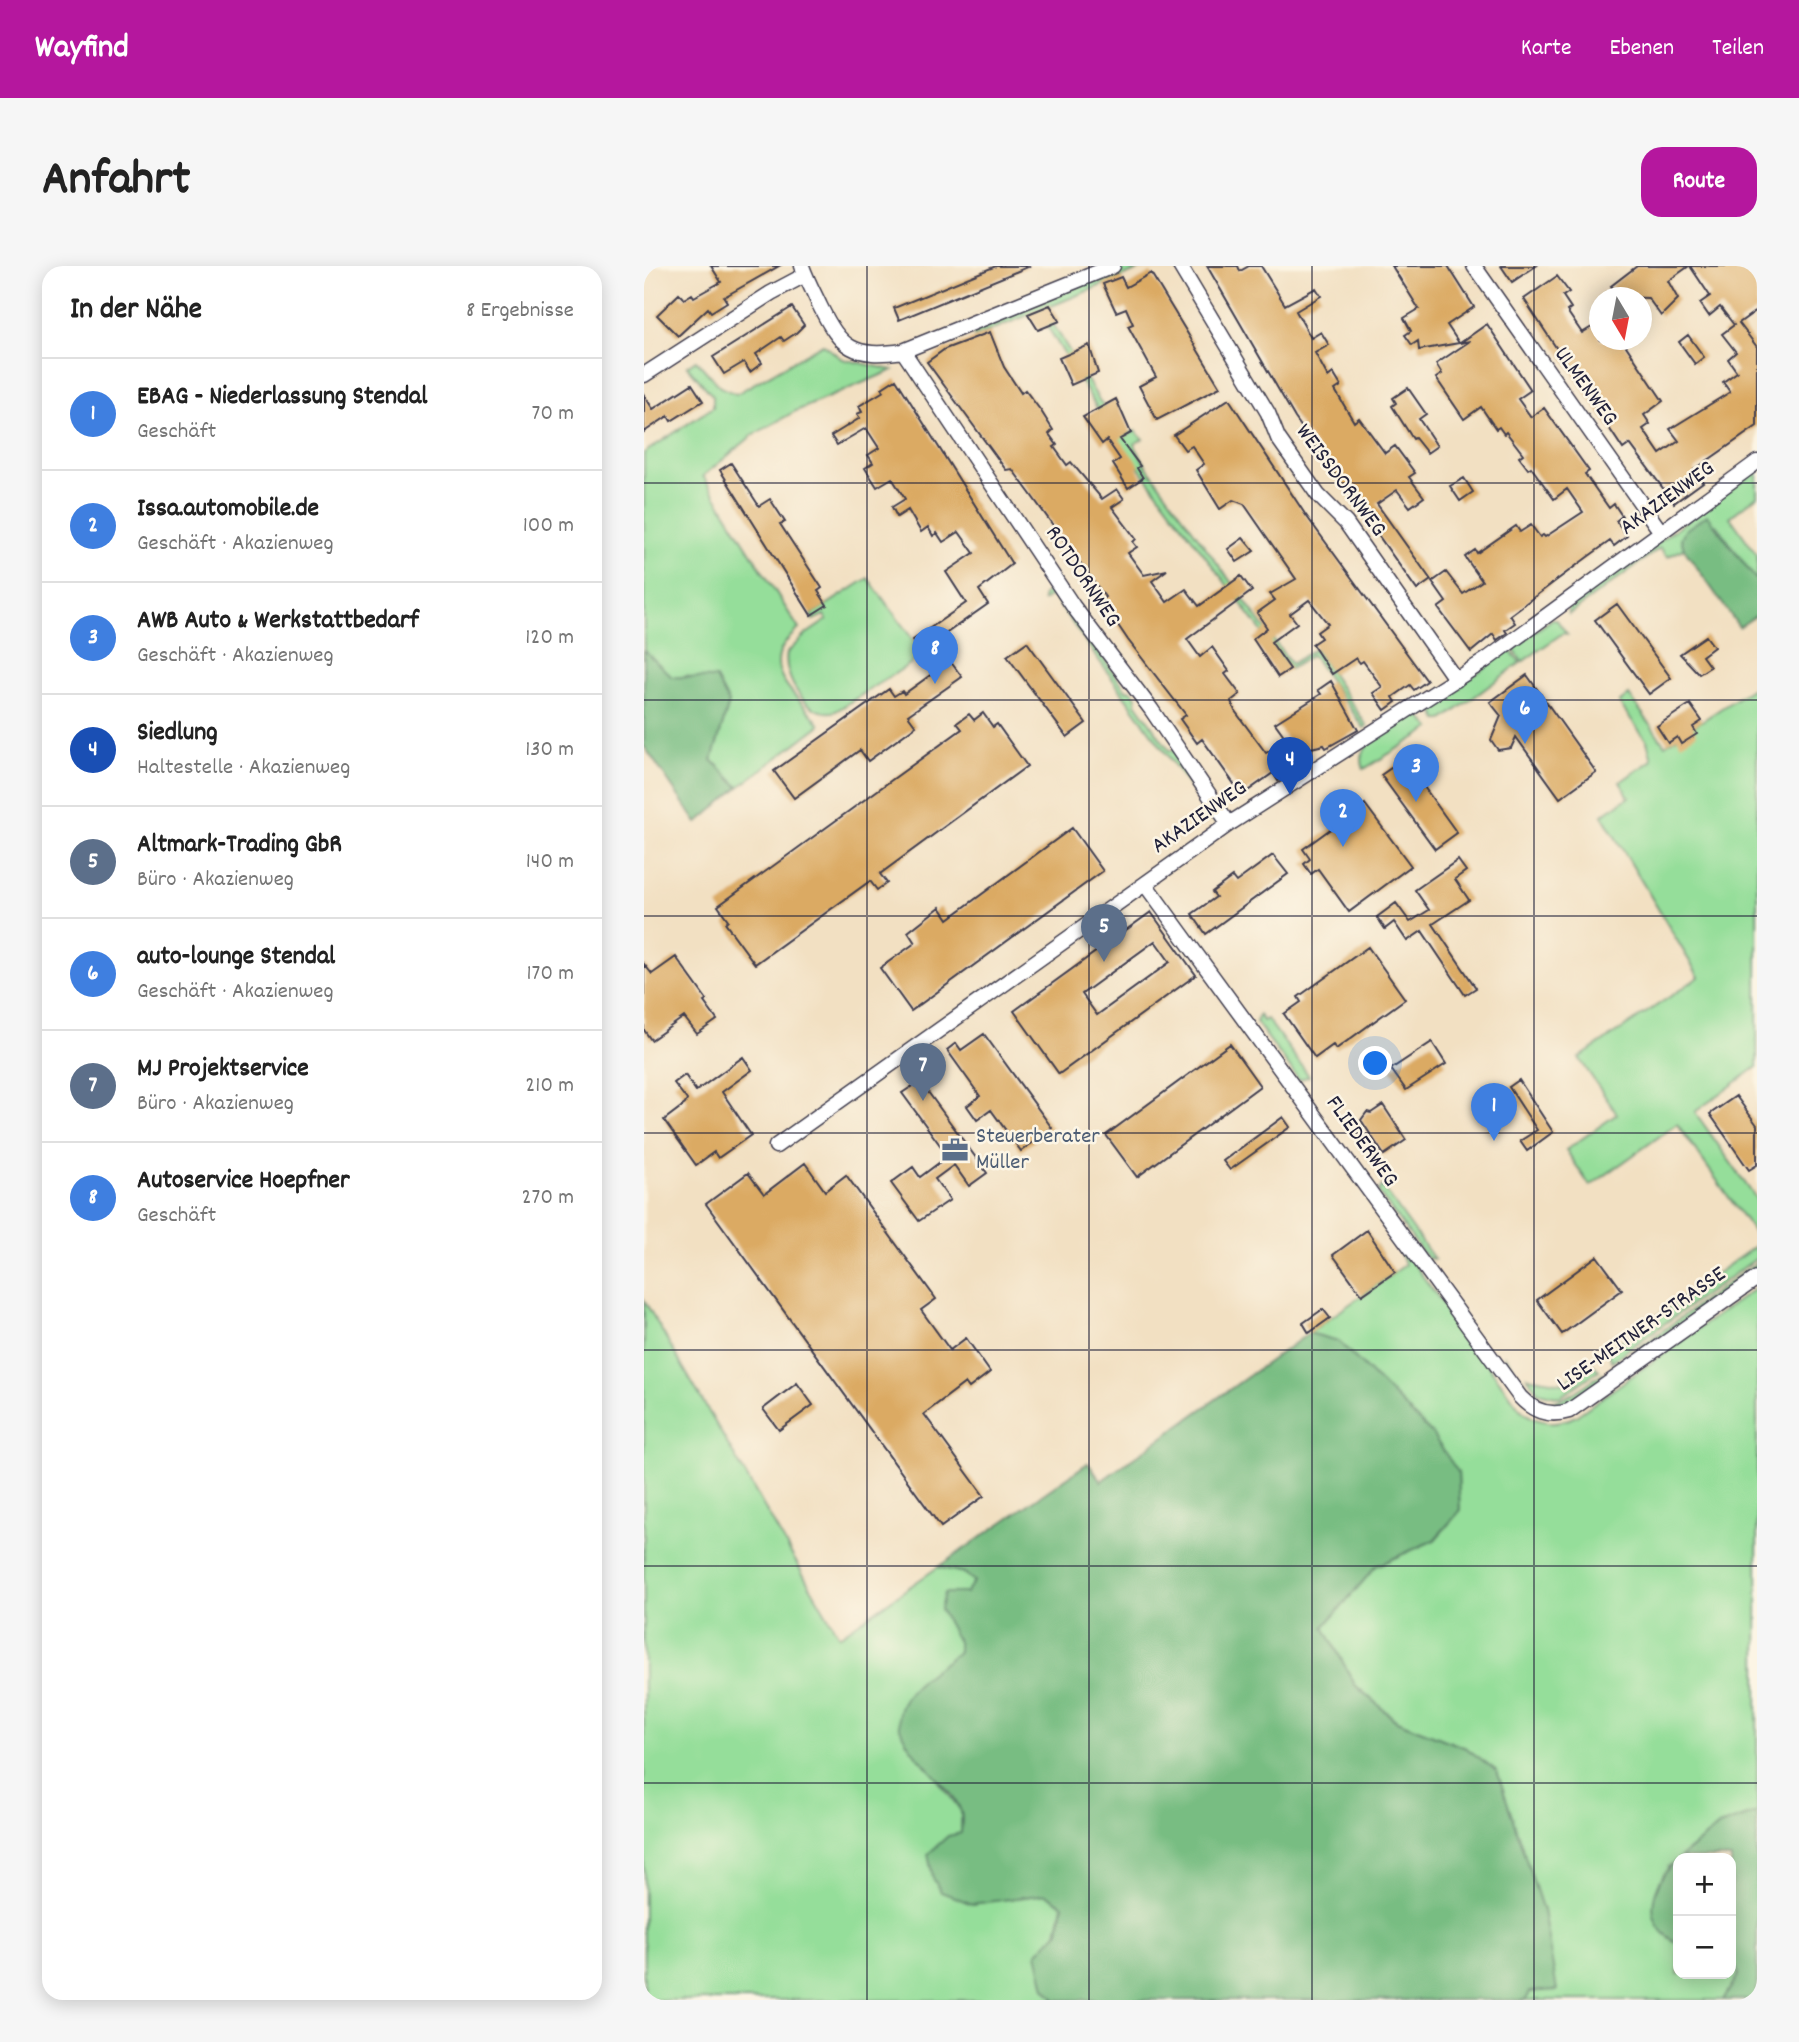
<!DOCTYPE html>
<html lang="de">
<meta charset="utf-8">
<style>
body{margin:0;font-family:Dekko,sans-serif;background:#f6f6f6;color:#222}
.controls{position:absolute;right:21px;bottom:21px;display:grid;overflow:hidden;border-radius:14px;box-shadow:0 4px 18px #0003}
.controls button{width:63px;height:63px;display:grid;place-items:center;padding:0;border:0;border-bottom:2px solid #e0e0e0;background:#fff;color:#222;font:35px sans-serif}
.compass{position:absolute;left:945px;top:21px;width:63px;height:63px;border-radius:50%;background:#fff;box-shadow:0 4px 18px #0003;rotate:170deg}
.you{position:absolute;left:732px;top:798px;width:24px;height:24px;margin:-18px;border:5px solid #fff;border-radius:50%;background:#1a73e8;box-shadow:0 0 0 10px #1a73e833}
.badge{display:grid;place-items:center;width:46px;height:46px;border-radius:50%;background:#b5179e;color:#fff;font-size:23px;font-weight:700}
.pin{position:absolute;translate:-50% -58px;filter:drop-shadow(0 2px 4px #0008)}
.pin::after{content:'';position:absolute;top:37px;width:24px;height:21px;background:inherit;clip-path:polygon(0 0,100% 0,50% 100%)}
.list{margin:0;padding:0;list-style:none}
h2{display:flex;justify-content:space-between;align-items:center;height:91px;margin:0;padding:0 28px;font-size:30px}
h2 small{font-size:23px;font-weight:400;color:#767676}
.list li{display:grid;grid-template-columns:46px 1fr auto;gap:21px;align-items:center;box-sizing:border-box;height:112px;padding:0 28px;border-top:2px solid #e0e0e0}
.list b{display:block;font-size:26px;white-space:nowrap}
.list p{margin:0;font-size:23px;white-space:nowrap;color:#767676}
.list em{font-size:23px;font-style:normal;color:#767676}
.map{position:relative;flex:none;width:1113px;height:1734px;overflow:hidden;border-radius:21px}
header{display:flex;align-items:center;gap:42px;box-sizing:border-box;height:98px;padding:0 35px;background:#b5179e;color:#fff}
header strong{font-size:33px}
nav{display:flex;gap:38px;margin-inline-start:auto;font-size:24px}
.intro{display:flex;align-items:center;justify-content:space-between;box-sizing:border-box;height:168px;padding:0 42px}
h1{margin:0;font-size:49px}
.button{padding:18px 32px;border-radius:21px;background:#b5179e;color:#fff;font-size:24px;font-weight:700}
main{display:flex;gap:42px;padding:0 42px}
aside{flex:1;background:#fff;border-radius:21px;box-shadow:0 4px 18px #0003}
.map>svg:first-child{display:block}
.green{fill:#95de9a;stroke:#5c806a;stroke-width:2}
.forest{fill:#78bd82;stroke:#4d705e;stroke-width:2}
.building{fill:#dbaa64;fill-rule:evenodd}
.lines{fill:none;stroke-linecap:round;stroke-linejoin:round}
.minor-casing{stroke:#413e4f;stroke-width:17}
.minor{stroke:#fff;stroke-width:14}
.grid{fill:none;stroke:#22223b;stroke-width:2;stroke-opacity:0.55}
.labels{text-anchor:middle;dominant-baseline:central;stroke-width:5;stroke-linejoin:round;paint-order:stroke}
.street-label{font-size:23px;fill:#22223b;stroke:#fcf5e5}
.service-label{font-size:23px;fill:#4e5e75;stroke:#fcf5e5;text-anchor:start}
</style>
<header>
<strong>Wayfind</strong>
<nav><a>Karte</a><a>Ebenen</a><a>Teilen</a></nav>
</header>
<div class="intro"><h1>Anfahrt</h1><a class="button">Route</a></div>
<main>
<aside>
<h2>In der Nähe<small>8 Ergebnisse</small></h2>
<ul class="list">
<li><span class="badge" style="background:#3f7fe0">1</span><div><b>EBAG - Niederlassung Stendal</b><p>Geschäft</p></div><em>70 m</em></li>
<li><span class="badge" style="background:#3f7fe0">2</span><div><b>Issa.automobile.de</b><p>Geschäft · Akazienweg</p></div><em>100 m</em></li>
<li><span class="badge" style="background:#3f7fe0">3</span><div><b>AWB Auto &amp; Werkstattbedarf</b><p>Geschäft · Akazienweg</p></div><em>120 m</em></li>
<li><span class="badge" style="background:#1a4fb4">4</span><div><b>Siedlung</b><p>Haltestelle · Akazienweg</p></div><em>130 m</em></li>
<li><span class="badge" style="background:#5c6f8a">5</span><div><b>Altmark-Trading GbR</b><p>Büro · Akazienweg</p></div><em>140 m</em></li>
<li><span class="badge" style="background:#3f7fe0">6</span><div><b>auto-lounge Stendal</b><p>Geschäft · Akazienweg</p></div><em>170 m</em></li>
<li><span class="badge" style="background:#5c6f8a">7</span><div><b>MJ Projektservice</b><p>Büro · Akazienweg</p></div><em>210 m</em></li>
<li><span class="badge" style="background:#3f7fe0">8</span><div><b>Autoservice Hoepfner</b><p>Geschäft</p></div><em>270 m</em></li>
</ul>
</aside>
<div class="map">
<svg width="1113" height="1734" viewBox="0 0 1113 1734">
<rect width="100%" height="100%" fill="#fcf5e5"/>
<filter id="ink" filterUnits="userSpaceOnUse"><feTurbulence type="fractalNoise" baseFrequency=".0143" numOctaves="2"/><feDisplacementMap in="SourceGraphic" scale="14" xChannelSelector="R" yChannelSelector="G"/><feConvolveMatrix kernelMatrix="1 2 1 2 8 2 1 2 1" color-interpolation-filters="sRGB"/></filter>
<filter id="wash" filterUnits="userSpaceOnUse"><feTurbulence type="fractalNoise" baseFrequency=".00686" numOctaves="4" result="noise"/><feDisplacementMap in="SourceGraphic" scale="28" xChannelSelector="R" yChannelSelector="G"/><feGaussianBlur stdDeviation="1.57" result="paint"/><feColorMatrix in="noise" values="0 0 0 0 0 0 0 0 0 0 0 0 0 0 0 0 0 1.4 0 .05"/><feComposite in="paint" operator="in"/></filter>
<g filter="url(#wash)">
<rect width="100%" height="100%" fill="#f2e0c2"/>
<!-- green -->
<path class="green" d="M485,0h19l-104,43 55,91 28,35 8,-4 8,8 -9,5 13,23 144,197 24,-15 52,77 -3,2 -52,-73 -22,14 -182,-243 -70,-115 -64,26 -3,-7z
M179,78l19,15 51,11 -97,41 -43,24 -50,41 96,153c-48,39 -2,63 21,96l-81,62 -27,-27 17,-57 -41,-27 -16,2 -28,-28v-197l69,-46v-11l-26,-30 9,-6 24,27 16,7z
M1109,207h4v23l-27,21 27,38v26l-41,-57 -35,14 3,11 -17,8 -7,-9 -91,66 -1,-7z
M224,312l56,77 -88,56c-28,9 -54,-34 -49,-58l18,-18 22,-15 -3,-5 -11,5 -2,-5z
M406,325l6,1 70,98 6,1 4,6v6l33,47 6,1 17,31 7,2 19,35 -2,4 -164,-228 -9,6v-6z
M908,353h4l11,15 -4,-1 -41,29 -9,-14z
M866,384l10,13 -77,57h-5l-7,-15z
M1113,419v382l-62,45 62,88v37l-80,-113 -87,62 -24,-36 51,-36 -38,-56 120,-81 -97,-162 27,-18 -9,-15 32,-22 -5,-19 -28,-38 10,-8 36,50z
M774,448l13,14 -67,41c-12,-28 34,-44 54,-55z
M615,749l4,6 4,-2 42,57 -10,4 -43,-58z
M738,920l52,73 -7,-1 -49,-66z
M750,971l126,172c16,15 36,17 56,7l181,-129v526l-38,13 -51,41 -8,62 18,14v31h53v-17l8,17 -16,26h-197l4,-8 26,-3 -13,-78 -46,-140 -31,-23 -69,-27 -42,-36 -31,-58 52,-61 59,-26 25,-29 -2,-39 -120,-131 -29,-8 96,-68z
M1113,979v13l-145,103 -5,-10z
M1112,997v7l-137,97 -5,-1z
M0,1034l195,336 99,-69 26,6 10,8 -8,12 -26,16 19,33 -1,11 -37,28 -20,25 36,73 24,32v22l11,71 74,-10 17,11 -18,83 11,12h-412z
M861,1090c41,58 40,57 98,17l-1,7c-11,7 -24,21 -36,25 -30,12 -49,-23 -63,-43z
M947,1097l8,7 -39,27 -22,-5 -11,-15 36,6z"/>
<!-- forest -->
<path class="forest" d="M1063,249l50,66v34l-18,12 -55,-78 -3,-11 4,-8z
M0,384l28,27 44,1 13,25 -17,57 27,27 -42,36 -53,-77z
M665,1067l29,8 94,93 26,38 2,39 -26,29 -58,26 -52,61 31,58 41,36 70,27 31,23 46,140 14,79 -27,2 -4,8h-470l-11,-12 -8,-35 22,-22 4,-26 -17,-11 -74,10 -31,-12 -8,-14 -5,-24 20,-18 13,-3c0,-6 2,-15 0,-21 -9,-31 -73,-67 -61,-104 8,-24 40,-41 58,-56v-10l-18,-33 4,-16h22l8,-12 -10,-8 -26,-6 150,-104 13,18z
M1113,1547v187h-34l16,-26 -8,-17v-99h-51l39,-32z
M1034,1593v84c-5,-3 -15,-8 -18,-14 -16,-23 -1,-55 18,-70z"/>
<g id="blocks">
<!-- building -->
<path class="building" d="M67,0h68l-55,31 3,5 -16,10 -3,-4 -30,28 -21,-21 22,-21 5,5 8,-5 2,3 27,-15z
M352,0h34l-131,54 -5,-12z
M563,0h31l2,5 9,-5h12l24,39 31,-17 5,8 -25,15 15,27 10,-6 8,13 -14,8 13,24 5,-4 8,13 -6,4 19,32 5,-4 26,35 10,-7 20,27 -6,4 15,20 -14,10 -13,-17 -20,14 54,76 -14,10 -122,-172z
M748,0h56l26,41 -27,18 12,18 -40,7 -1,-9 -6,4 -7,-10 6,-4 -7,-13 15,-9z
M857,0h35l-24,16z
M993,0h52l-21,15 10,18 -17,17 -13,-18 -28,-1 -9,-11z
M1046,0h60l7,10v34l-18,13 18,24v79l-63,44 9,12 -29,21 -44,-59 -7,5 -99,-150 33,-23 12,16 -6,4 8,12 -4,3 15,22 18,-11v18h22l41,61 -19,14 6,9 -7,5 17,25 19,-13 -9,-12 60,-37 -7,-10 14,-10 -9,-13 8,-7 -14,-18 12,-9 -14,-18 -11,9 -9,-13 10,-7z
M507,7l69,114 -63,33 -18,-34 17,-9 -28,-51 5,-2 -7,-16 -10,4 -13,-28 18,-7 5,10z
M406,39l10,16 -22,9 -10,-16z
M148,41l12,18 -8,8 -12,8 -3,-4 -25,17 6,9 -12,9 -6,-10 -20,12 -11,-17z
M843,58l44,66 -13,9 13,18 13,-9 45,63 -4,3 24,34 5,-4 8,12 -6,5 11,15 -13,10 -4,-5 -21,15 -79,59 5,8 -10,7 2,3 -10,7 -4,-6 -22,18 -33,-44 8,-6 -14,-20 14,-10 17,22 19,-13 -17,-24 10,-7 2,3 39,-27 4,6 11,-7 9,12 3,-2 2,2 38,-25 -16,-23 -13,10 -23,-32 -3,2 -9,-12 4,-3 -17,-22 -2,2 -5,-7 -3,2 -15,-22 -17,12 -28,-41 6,-4 -6,-10 34,-23 -10,2z
M346,66l14,35 17,26 4,-3 16,21 12,19 -4,4 8,11 -3,2 13,18 4,-3 31,37 15,-10 7,10 -12,8 24,32 -3,3 4,5 -9,6 16,22 23,-5 -15,11 15,21 19,-13 13,17 42,-30 11,15 -65,48 13,18 12,-10 17,24 -4,3 15,20 -9,7 4,10 31,42 7,-4 16,25 -11,7 -5,-8 -31,22 -40,-56 -5,4 -17,-24 6,-4 -58,-75 -27,-40 4,-3 -76,-105 -17,-23 -6,1 -79,-108 18,-13z
M1044,69l16,22 -9,7 -16,-22z
M445,79l9,28 -27,12 -12,-27z
M252,113l116,185 -33,26 9,14 -67,47 -8,-11 53,-37 -20,-31 28,-19 -15,-21 -16,10 -6,-9 -4,3 -5,-9 -7,5 -13,-22 -11,7 -5,-10 13,-8 -13,-21 -15,9 -12,-19 8,-5 -5,-8 11,-7 -13,-20 -29,17 -6,-9 29,-18 -3,-4 5,-2 -3,-6 25,-15 -2,-3z
M48,118l11,17 -32,20 -3,-5 -24,16v-37l9,14z
M764,122l18,26 -7,5 18,27 -10,7 -12,-15 -2,1 -21,-33 4,-3 -3,-5z
M472,133l15,34 -11,6 20,27 -3,2 6,10 -15,10 -15,-24 7,-5 -13,-19 -5,4 -19,-27z
M585,133l76,115 122,167 -13,9 -4,-5 -17,12 3,5 -11,8 -12,-17 9,-6 -19,-26 -3,2 -4,-5 -24,16 -20,-30 9,-6 -4,-6 11,-8 -19,-24 -19,14 7,9 -26,19 19,27 -12,8 -25,-38 14,-11 -10,-15 18,-13 -5,-6 26,-15 -52,-75 -11,-4 -13,9 -24,-39 8,-6 -12,-18 -7,4 -11,-15z
M87,197l28,43 11,-7 15,23 -5,2 42,64 -4,3 9,14 -16,10 -91,-145z
M820,212l9,14 -13,9 -10,-15z
M599,272l11,13 -17,11 -9,-13z
M973,338l54,74 -22,16 -54,-74z
M1062,370l8,11 -12,9 8,11 -11,7 -19,-20z
M383,376l59,81 -19,14 -60,-81z
M306,395l12,16 -54,38 8,11 -48,35 -8,-11 -66,48 -20,-27 115,-82 5,7 8,-5 2,3z
M883,409l69,97 -36,26 -44,-61 -5,11 -13,2 -7,-10 10,-24 -11,-14z
M687,415l27,49 -32,18 -2,-3 -13,3 -2,-3 -7,4 -3,-5 -6,4 -18,-25 46,-29 -3,-4z
M1046,438l12,17 -9,6 4,7 -16,10 -4,-7 -9,6 -11,-17z
M339,447l10,14 4,-3 30,42 -147,108 7,9 -10,7 -7,-9 -115,83 -30,-41 3,-3 -10,-14 244,-177 -5,-6 12,-9 5,6z
M760,493l53,74 -22,16 -54,-74z
M721,538l46,62 -62,46 -31,-43 -7,5 -7,-10 6,-5 -7,-10z
M428,562l31,43 -192,140 -31,-43 35,-25 -7,-11 32,-25 8,12z
M629,589l15,19 -82,60 -14,-20 24,-17 -4,-5 20,-15 4,5z
M814,594l8,11 -11,8 14,21 -36,24 43,64 -11,7 -43,-64 -15,10 -13,-19 -9,7 -8,-12 19,-14 14,19 19,-12 -14,-20z
M507,646l45,63 -137,99 -45,-63zM511,675l15,21 -73,53 -15,-21z
M724,681l37,52 -69,50 -3,-4 -18,13 -31,-44 17,-12 -3,-5z
M32,691l31,43 -3,2 13,18 -20,14 -13,-17 -33,23 -7,-10v-66l8,10z
M340,768l68,94 -31,23 -30,-41 -14,10 -10,-14 13,-10 -33,-46 9,-7 5,7z
M788,776l14,22 -40,26 -15,-21z
M586,778l30,42 -123,91 -31,-42z
M99,791l9,13 -30,22 29,43 -33,23 -4,-6 -18,13 -32,-45 21,-16 2,-4 -13,-17 11,-8 11,16z
M875,814l34,52 -26,19 -7,-10 17,-11 -28,-43z
M276,815l67,92 -18,13 -15,-21 -19,14 15,21 -31,21 -28,-38 22,-16 7,10 28,-21 -46,-63z
M1092,830l21,29v40l-8,5 -39,-56z
M739,839l23,35 -22,15 -23,-35 6,-8 4,1z
M639,851l7,10 -60,43 -7,-9z
M161,897l20,28 21,-16 90,124 -15,11 29,40 16,-12 24,34 -21,16 -4,-5 -41,31 60,82 -43,31 -235,-323 42,-31 16,21z
M723,964l28,42 -33,23 -29,-40z
M953,990l25,34 -60,44 -25,-34z
M679,1043l7,9 -21,15 -6,-10z
M153,1117l16,22 -34,25 -16,-21z"/>
</g>
</g>
<g filter="url(#ink)">
<use href="#blocks" fill-opacity="0" stroke="#413e4f" stroke-width="2"/>
<g class="lines">
<!-- minor casing -->
<g class="minor-casing">
<path id="minor" d="M158,0c5,14 12,27 18,40 21,43 34,52 83,45l210,-85
M536,0l88,147 10,25 40,57 28,28 110,157
M830,0l187,266
M259,85l170,255 78,103 78,115
M0,109l127,-82 34,-18
M501,618l375,513c13,14 29,20 49,14l188,-133
M132,880l453,-322 257,-164 271,-198"/>
</g>
<!-- minor -->
<use href="#minor" class="minor"/>
</g>
</g>
<!-- grid -->
<path class="grid" d="M223,0v1734M445,0v1734M668,0v1734M890,0v1734M0,217h1113M0,434h1113M0,650h1113M0,867h1113M0,1084h1113M0,1300h1113M0,1517h1113"/>
<!-- icons -->
<defs>
<g id="office-bare" transform="scale(2.1)"><path d="M-6-3h4V-5.5h4V-3h4V5H-6ZM-1-4.5V-3h2v-1.5ZM-6 0V1H6V0Z" fill="#5c6f8a" stroke="#fcf5e5" stroke-width="2.5" paint-order="stroke"/></g>
</defs>
<g fill-rule="evenodd">
<use href="#office-bare" x="311" y="884"/>
</g>
<g class="labels">
<!-- street labels -->
<g class="street-label">
<text transform="translate(941 121) rotate(54)">ULMENWEG</text>
<text transform="translate(696 215) rotate(53)">WEISSDORNWEG</text>
<text transform="translate(1024 233) rotate(-36)">AKAZIENWEG</text>
<text transform="translate(438 311) rotate(56)">ROTDORNWEG</text>
<text transform="translate(556 552) rotate(-35)">AKAZIENWEG</text>
<text transform="translate(717 876) rotate(54)">FLIEDERWEG</text>
<text transform="translate(998 1064) rotate(-35)">LISE-MEITNER-STRASSE</text>
</g>
<!-- service labels -->
<g class="service-label">
<text x="332" y="871">Steuerberater<tspan x="332" dy="26">Müller</tspan></text>
</g>
</g>
</svg>
<div class="controls">
<button>+</button>
<button>−</button>
</div>
<svg class="compass" viewBox="-18 -18 36 36"><path d="M0-13l5 13h-10z" fill="#e53935"/><path d="M0 13l5-13h-10z" fill="#767676"/></svg>
<div class="you"></div>
<div class="pin badge" style="left:850px;top:875px;background:#3f7fe0">1</div>
<div class="pin badge" style="left:699px;top:581px;background:#3f7fe0">2</div>
<div class="pin badge" style="left:772px;top:536px;background:#3f7fe0">3</div>
<div class="pin badge" style="left:646px;top:529px;background:#1a4fb4">4</div>
<div class="pin badge" style="left:460px;top:696px;background:#5c6f8a">5</div>
<div class="pin badge" style="left:881px;top:478px;background:#3f7fe0">6</div>
<div class="pin badge" style="left:279px;top:835px;background:#5c6f8a">7</div>
<div class="pin badge" style="left:291px;top:418px;background:#3f7fe0">8</div>
</div>
</main>
